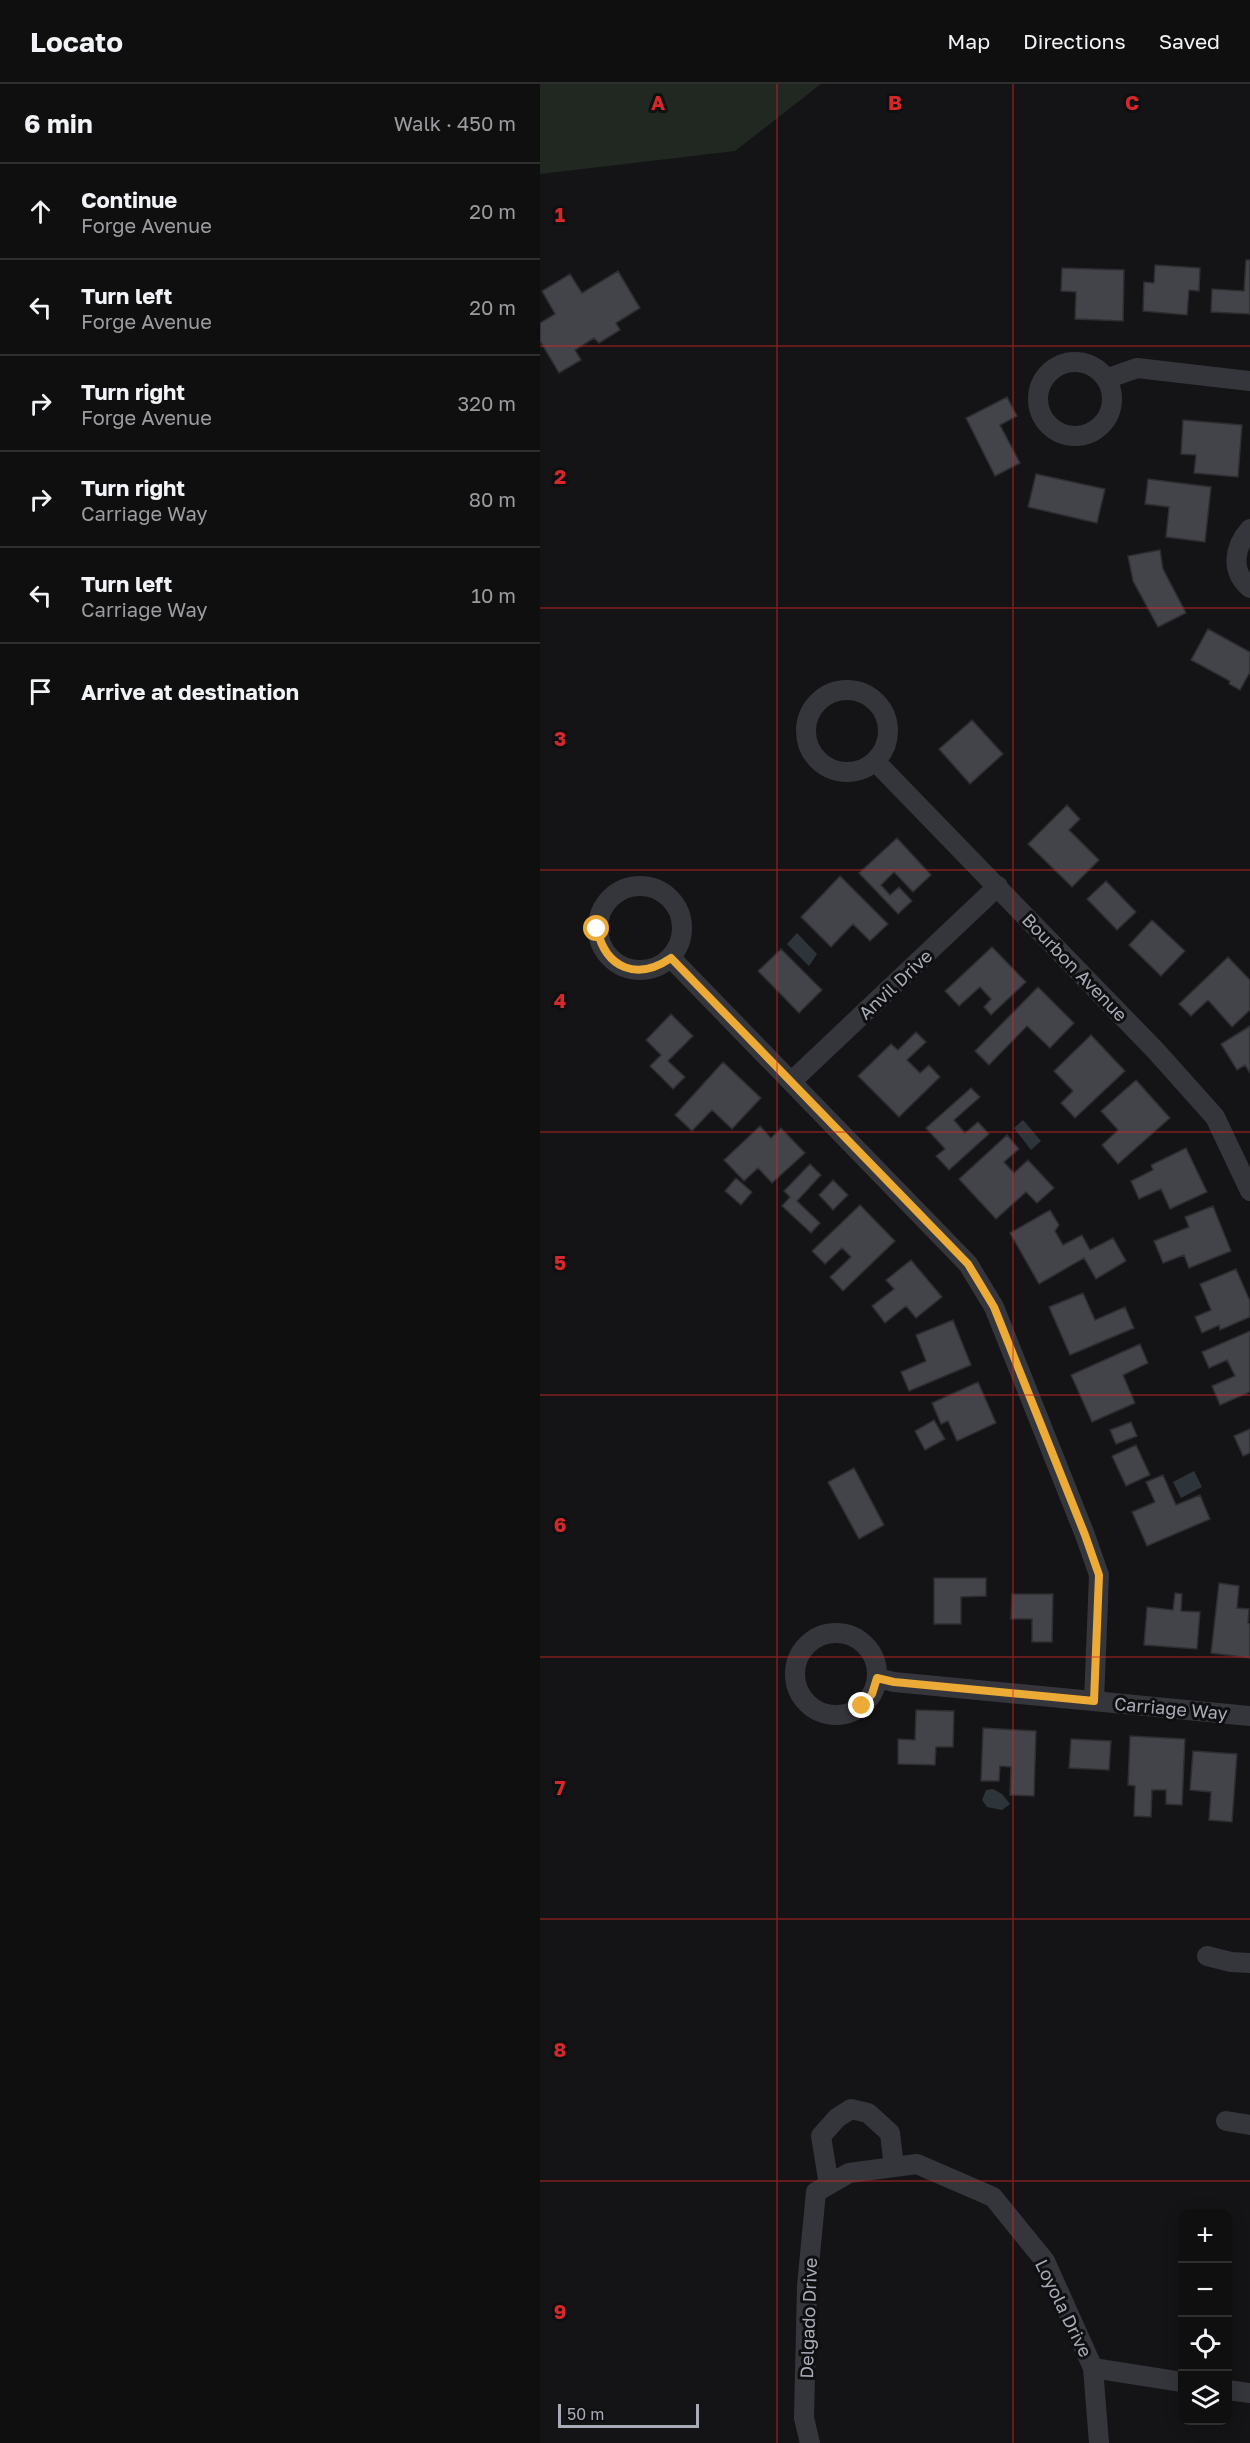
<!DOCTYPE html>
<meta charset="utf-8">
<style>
body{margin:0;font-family:"Golos Text",sans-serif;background:#1d1d1e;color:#f1f3f6}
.controls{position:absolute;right:18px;bottom:18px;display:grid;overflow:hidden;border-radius:12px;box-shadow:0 3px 15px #0003}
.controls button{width:54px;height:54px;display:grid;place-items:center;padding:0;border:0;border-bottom:2px solid #2f2f30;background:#0f0f10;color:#f1f3f6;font:30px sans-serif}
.scale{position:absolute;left:18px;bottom:15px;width:141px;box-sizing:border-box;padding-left:6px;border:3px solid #a6abb6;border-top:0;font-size:16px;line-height:21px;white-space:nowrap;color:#a6abb6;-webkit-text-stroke:4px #0f0f11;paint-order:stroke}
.stop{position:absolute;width:18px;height:18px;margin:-14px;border:4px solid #ecab36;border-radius:50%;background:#fff}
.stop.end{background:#ecab36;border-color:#fff;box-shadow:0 2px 6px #0008}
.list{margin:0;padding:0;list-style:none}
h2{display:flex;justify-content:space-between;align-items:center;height:78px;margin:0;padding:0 24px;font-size:26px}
h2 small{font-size:20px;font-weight:400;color:#9b9c9f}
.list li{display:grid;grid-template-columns:39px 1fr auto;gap:18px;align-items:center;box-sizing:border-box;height:96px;padding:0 24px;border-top:2px solid #2f2f30}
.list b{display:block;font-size:22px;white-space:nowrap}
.list p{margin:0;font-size:20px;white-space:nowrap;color:#9b9c9f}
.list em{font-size:20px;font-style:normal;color:#9b9c9f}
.icon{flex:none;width:33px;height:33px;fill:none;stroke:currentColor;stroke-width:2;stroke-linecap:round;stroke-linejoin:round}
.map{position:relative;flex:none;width:710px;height:2359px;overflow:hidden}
header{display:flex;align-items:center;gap:36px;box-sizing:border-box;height:84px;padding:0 30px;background:#0f0f10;border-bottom:2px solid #2f2f30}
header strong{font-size:28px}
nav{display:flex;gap:33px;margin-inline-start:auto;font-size:21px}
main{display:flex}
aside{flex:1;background:#0f0f10}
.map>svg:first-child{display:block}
.green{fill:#202821}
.water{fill:#2d353b}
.building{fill:#434449;stroke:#2e2e32;stroke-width:1.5}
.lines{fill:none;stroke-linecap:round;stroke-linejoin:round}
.minor{stroke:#35363b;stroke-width:20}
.route{stroke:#ecab36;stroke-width:8}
.grid{fill:none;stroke:#d62828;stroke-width:1.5;stroke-opacity:0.55}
.labels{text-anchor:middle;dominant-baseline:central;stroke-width:6;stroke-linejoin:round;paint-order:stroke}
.street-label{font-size:18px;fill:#a6abb6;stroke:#0f0f11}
.grid-label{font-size:20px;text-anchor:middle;font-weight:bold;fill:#d62828;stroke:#0f0f11;stroke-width:6;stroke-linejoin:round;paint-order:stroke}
</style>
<header>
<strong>Locato</strong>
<nav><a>Map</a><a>Directions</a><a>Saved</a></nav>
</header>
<main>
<aside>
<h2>6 min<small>Walk · 450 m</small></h2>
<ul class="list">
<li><svg class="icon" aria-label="ahead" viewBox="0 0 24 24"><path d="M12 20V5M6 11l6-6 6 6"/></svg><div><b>Continue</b><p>Forge Avenue</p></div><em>20 m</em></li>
<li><svg class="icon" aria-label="left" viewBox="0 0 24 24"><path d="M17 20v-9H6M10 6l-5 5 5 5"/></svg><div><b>Turn left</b><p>Forge Avenue</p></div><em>20 m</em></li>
<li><svg class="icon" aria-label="right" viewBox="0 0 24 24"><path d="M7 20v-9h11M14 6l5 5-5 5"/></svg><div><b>Turn right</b><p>Forge Avenue</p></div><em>320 m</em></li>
<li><svg class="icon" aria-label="right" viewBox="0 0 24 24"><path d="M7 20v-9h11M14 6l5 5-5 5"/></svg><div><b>Turn right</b><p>Carriage Way</p></div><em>80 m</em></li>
<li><svg class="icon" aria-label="left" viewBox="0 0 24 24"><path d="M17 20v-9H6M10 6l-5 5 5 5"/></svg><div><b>Turn left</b><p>Carriage Way</p></div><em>10 m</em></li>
<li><svg class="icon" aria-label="arrive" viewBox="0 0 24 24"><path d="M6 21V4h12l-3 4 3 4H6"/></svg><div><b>Arrive at destination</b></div></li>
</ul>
</aside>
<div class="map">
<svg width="710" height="2359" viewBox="0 0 710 2359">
<rect width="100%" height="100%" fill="#141416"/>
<!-- green -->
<path class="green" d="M0,0h281l-86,67 -195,23z"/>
<!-- water -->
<path class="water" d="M257,849l20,21 -8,12 -22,-22z
M483,1036l18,21 -10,9 -17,-22z
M654,1387l8,16 -21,11 -8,-16z
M453,1705l9,5 8,10 -8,6 -15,-3 -5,-7 4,-10z"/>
<!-- building -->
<path class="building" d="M706,176h4v54l-39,-2 1,-23 32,2z
M615,181l45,3 -1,23 -10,-1 -2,25 -44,-4 1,-29 10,1z
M522,184l62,2 -1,51 -48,-2 1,-27 -15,-1z
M78,187l22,37 -24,15 4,7 -21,13 -5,-5 -19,12 6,10 -22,13 -19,-32v-18l15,-9 -13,-23 28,-17 12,19z
M467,313l10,19 -17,9 20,38 -25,13 -29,-58z
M643,336l59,5 -4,52 -44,-4 2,-18 -15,-1z
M496,390l69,15 -8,34 -69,-16z
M608,395l63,8 -6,55 -39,-5 3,-30 -24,-3z
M620,466l3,19 23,44 -28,14 -25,-46 -5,-25z
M668,545l42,23v20l-10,18 -11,-6 1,-3 -39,-21z
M432,636l31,34 -33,30 -31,-35z
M527,721l13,14 -11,11 30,30 -27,27 -44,-43z
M357,754l34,37 -18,17 -19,-20 -13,13 9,10 9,-8 13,14 -14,13 -39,-41z
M300,792l48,48 -18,17 -17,-17 -22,23 -30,-30z
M566,797l30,31 -19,18 -30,-31z
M612,836l33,31 -24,25 -32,-31z
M452,863l34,35 -35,33 -7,-8 7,-8 -11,-12 -21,19 -14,-15z
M241,865l41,41 -23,23 -41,-42z
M688,873l22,23v30l-18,17 -24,-27 -17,16 -12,-12z
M498,903l36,36 -24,25 -23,-22 -38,39 -14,-14z
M131,930l22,22 -25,25 17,16 -12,12 -23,-23 11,-11 -15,-15z
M710,942v47l-5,-8 -8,5 -16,-26z
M376,948l10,10 -19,18 13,13 9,-8 11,12 -41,40 -41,-41 33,-32 7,6z
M551,951l34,36 -50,47 -14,-15 12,-12 -19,-20z
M183,978l38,36 -29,31 -20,-19 -20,21 -17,-16z
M596,996l34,38 -52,46 -16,-19 16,-15 -17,-19z
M431,1004l9,9 -26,23 11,13 13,-11 11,12 -40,36 -13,-14 9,-7 -19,-21z
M220,1042l11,12 10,-10 24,25 -33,30 -14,-15 -14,13 -20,-21z
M467,1051l12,14 -15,13 10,11 14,-13 26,28 -17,15 -11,-11 -30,27 -37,-40z
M646,1064l21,44 -37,17 -9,-20 -22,10 -8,-18 22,-11 -2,-5z
M270,1080l11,11 -24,26 23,22 -9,10 -29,-27 8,-9 -6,-6z
M196,1094l16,14 -11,13 -16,-14z
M293,1096l15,15 -15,15 -14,-15z
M320,1121l35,36 -52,50 -13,-14 21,-20 -9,-9 -17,16 -13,-13z
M673,1122l18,45 -42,17 -5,-13 -21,8 -9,-22 35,-14 -4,-10z
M510,1126l9,15 -4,6 8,14 19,-10 8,15 23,-12 13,23 -30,18 -12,-21 -45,26 -29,-51z
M371,1176l31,37 -26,21 -10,-12 -21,17 -13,-17 22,-17 -8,-9z
M696,1185l14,32v16l-30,13 -1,-5 -17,8 -7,-16 16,-7 -11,-26z
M543,1209l12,27 30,-13 9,21 -64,27 -21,-48z
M413,1236l18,45 -62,26 -8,-19 25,-11 -10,-26z
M710,1247v61l-30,13 -8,-19 23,-10 -8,-16 -18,8 -7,-16z
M600,1260l8,19 -25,12 12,28 -43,19 -21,-47z
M438,1298l18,41 -39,18 -9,-20 -7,3 -9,-21z
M394,1336l11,19 -20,11 -10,-19z
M591,1338l6,14 -21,8 -6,-14z
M710,1345v24l-7,3 -9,-20z
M596,1361l14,30 -24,11 -14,-30z
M314,1384l30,57 -25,14 -31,-57z
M623,1391l13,30 24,-10 10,24 -63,27 -15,-34 23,-10 -9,-20z
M394,1494h52v18l-25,1v27h-27z
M679,1499l20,3 -2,22 12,1 -1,14 2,1v34l-39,-5z
M635,1509l7,1 -1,17 19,1 -3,37 -53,-4 3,-38 26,3z
M472,1510h41l-1,48h-20v-23h-21z
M376,1626l38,1 -1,36h-17l-1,18 -37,-1v-25l17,1z
M443,1644l53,3 -2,65 -24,-1 1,-28 -11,-1 -1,15h-18z
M590,1652l55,3 -3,66 -16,-1v-14h-14l-1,27 -17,-1 1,-30 -7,-1z
M531,1655l40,2 -2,29 -40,-2z
M653,1667l44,3 -5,68 -23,-2 2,-28 -21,-2z"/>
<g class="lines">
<!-- minor -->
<path class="minor" d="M498 315a37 37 0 1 1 74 0a37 37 0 1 1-74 0Z
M566,295l31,-11 113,13
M710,445c-16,18 -20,42 0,59
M266 647a41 41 0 1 1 82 0a41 41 0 1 1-82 0Z
M335,677l281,290 59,66 35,74
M58 844a42 42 0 1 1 84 0a42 42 0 1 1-84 0Z
M131,874l297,306 26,43 91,228 14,40 -5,126
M252,997l206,-195
M255 1590a41 41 0 1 1 82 0a41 41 0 1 1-82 0Z
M337,1594l17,4 356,34
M667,1872l24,6 19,1
M686,2037l24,4
M289,2101l-8,-49 16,-18 14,-9 17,4 22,20 4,34
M553,2284l89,14
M688,2306l22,3
M270,2359l-6,-25 3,-132 9,-94 33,-19 68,-9 76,33 52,64 48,107 6,75"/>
</g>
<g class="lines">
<!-- route -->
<path class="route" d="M57,845c9,40 40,52 74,29l297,306 26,43 91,228 14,40 -5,126 -200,-19 -17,-4 -5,16 -10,12"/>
</g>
<!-- grid -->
<path class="grid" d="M237,0v2359M473,0v2359M0,262h710M0,524h710M0,786h710M0,1048h710M0,1311h710M0,1573h710M0,1835h710M0,2097h710"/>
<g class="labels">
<!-- street labels -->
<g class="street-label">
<text transform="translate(535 883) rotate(46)">Bourbon Avenue</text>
<text transform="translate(355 900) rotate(-43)">Anvil Drive</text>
<text transform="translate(631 1624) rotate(5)">Carriage Way</text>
<text transform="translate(524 2224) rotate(64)">Loyola Drive</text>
<text transform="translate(268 2234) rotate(-88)">Delgado Drive</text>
</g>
</g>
<g class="grid-label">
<text x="118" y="26">A</text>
<text x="355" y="26">B</text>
<text x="592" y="26">C</text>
<text x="20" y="138">1</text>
<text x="20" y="400">2</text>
<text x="20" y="662">3</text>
<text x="20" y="924">4</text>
<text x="20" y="1186">5</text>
<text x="20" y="1448">6</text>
<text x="20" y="1711">7</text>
<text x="20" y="1973">8</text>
<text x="20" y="2235">9</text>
</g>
</svg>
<div class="controls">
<button>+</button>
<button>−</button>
<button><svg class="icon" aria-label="locate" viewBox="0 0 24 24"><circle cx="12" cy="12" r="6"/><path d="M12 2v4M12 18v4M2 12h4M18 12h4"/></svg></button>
<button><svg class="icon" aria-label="layers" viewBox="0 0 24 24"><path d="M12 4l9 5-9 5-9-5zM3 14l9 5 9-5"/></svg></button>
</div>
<div class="scale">50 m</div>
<div class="stop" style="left:57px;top:845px"></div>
<div class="stop end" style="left:322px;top:1622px"></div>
</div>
</main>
